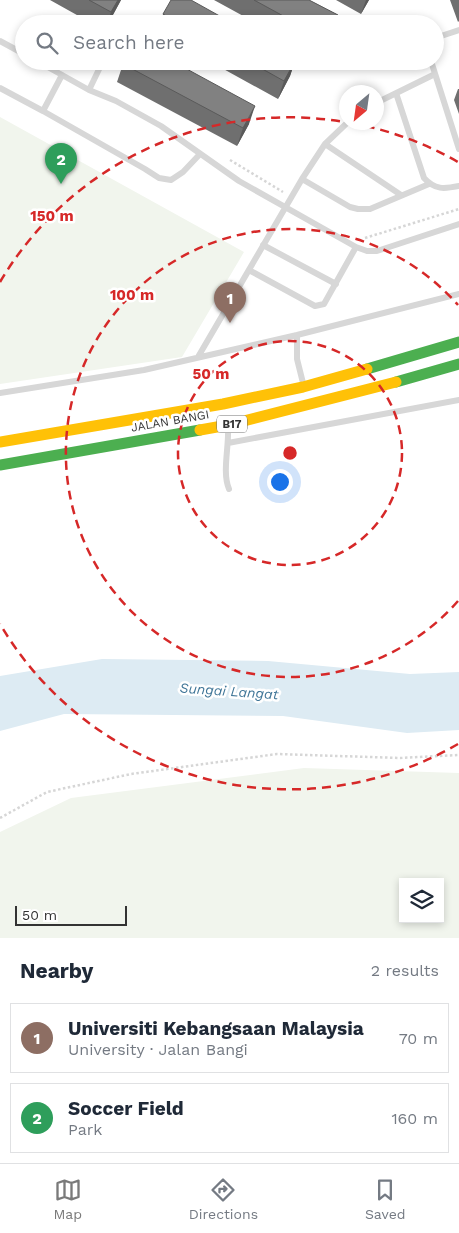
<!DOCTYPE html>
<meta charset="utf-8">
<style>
body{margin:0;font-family:"Work Sans",sans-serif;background:#f2f2f3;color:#1f2937}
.controls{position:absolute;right:15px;bottom:15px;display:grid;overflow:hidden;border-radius:0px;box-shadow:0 2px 8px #0003}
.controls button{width:45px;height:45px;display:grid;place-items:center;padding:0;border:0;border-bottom:1px solid #e0e1e3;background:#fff;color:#1f2937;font:25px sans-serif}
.compass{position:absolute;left:339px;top:85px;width:45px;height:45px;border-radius:50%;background:#fff;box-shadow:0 2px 8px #0003;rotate:209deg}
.scale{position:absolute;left:15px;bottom:12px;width:112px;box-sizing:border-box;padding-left:5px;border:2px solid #333;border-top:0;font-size:14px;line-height:18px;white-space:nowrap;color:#333;-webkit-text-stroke:4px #fff;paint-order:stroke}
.you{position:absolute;left:279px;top:481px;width:18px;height:18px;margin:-12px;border:4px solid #fff;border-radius:50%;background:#1a73e8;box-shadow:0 0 0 8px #1a73e833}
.badge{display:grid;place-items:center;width:32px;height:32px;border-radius:50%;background:#7a7a7a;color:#fff;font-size:16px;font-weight:700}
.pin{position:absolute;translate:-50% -41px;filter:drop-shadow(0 1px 2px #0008)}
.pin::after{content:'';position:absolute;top:26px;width:18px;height:15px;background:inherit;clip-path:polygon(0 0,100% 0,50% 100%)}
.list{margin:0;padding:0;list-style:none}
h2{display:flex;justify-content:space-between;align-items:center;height:65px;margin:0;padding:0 20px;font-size:21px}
h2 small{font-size:16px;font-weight:400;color:#747a83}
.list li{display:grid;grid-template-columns:32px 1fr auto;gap:15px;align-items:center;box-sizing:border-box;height:70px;margin:0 10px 10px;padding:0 10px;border:1px solid #e0e1e3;border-radius:0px}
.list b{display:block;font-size:19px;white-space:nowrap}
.list p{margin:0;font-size:16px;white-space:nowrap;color:#747a83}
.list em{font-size:16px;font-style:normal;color:#747a83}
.icon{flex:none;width:28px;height:28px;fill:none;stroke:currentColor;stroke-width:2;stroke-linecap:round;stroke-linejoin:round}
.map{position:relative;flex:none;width:459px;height:938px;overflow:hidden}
.search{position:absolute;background:#fff;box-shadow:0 2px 8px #0003;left:15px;right:15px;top:15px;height:55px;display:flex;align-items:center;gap:12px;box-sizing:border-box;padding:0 18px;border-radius:28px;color:#747a83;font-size:19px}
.sheet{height:225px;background:#fff}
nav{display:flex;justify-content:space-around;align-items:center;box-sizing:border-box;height:70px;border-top:1px solid #e0e1e3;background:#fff;font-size:14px;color:#747a83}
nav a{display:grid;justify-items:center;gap:2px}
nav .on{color:#7a7a7a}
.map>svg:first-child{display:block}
.green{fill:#f1f5ed;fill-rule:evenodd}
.water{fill:#ddebf3}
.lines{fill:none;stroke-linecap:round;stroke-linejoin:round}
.path{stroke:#d6d6d6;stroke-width:2.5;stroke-dasharray:2.5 2.5;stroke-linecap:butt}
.lane{stroke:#d7d7d7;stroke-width:6}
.fast{stroke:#4caf50;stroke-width:11}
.slow{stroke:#ffc107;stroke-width:11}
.wall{fill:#6f6f6f}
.shaded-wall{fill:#5a5a5a}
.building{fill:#818181;stroke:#5a5a5a}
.ring{fill:none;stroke:#d62828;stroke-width:2.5;stroke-dasharray:9 6}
.labels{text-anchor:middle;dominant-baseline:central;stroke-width:5;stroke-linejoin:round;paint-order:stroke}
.shield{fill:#fff;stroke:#707070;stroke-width:1}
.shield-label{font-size:11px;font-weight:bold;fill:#333}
.street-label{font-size:12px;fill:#333;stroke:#fff}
.water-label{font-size:14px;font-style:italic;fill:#3f7597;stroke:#fff}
.centre{fill:#d62828;stroke:#fff;stroke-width:2.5}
.ring-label{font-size:15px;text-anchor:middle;font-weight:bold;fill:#d62828;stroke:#fff;stroke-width:5;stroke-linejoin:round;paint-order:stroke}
</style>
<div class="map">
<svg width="459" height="938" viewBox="0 0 459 938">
<rect width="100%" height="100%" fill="#fff"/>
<!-- green -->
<path class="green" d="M0,117l244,135 -62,105 -182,27z
M304,768l155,5v165h-459v-106l71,-34zM403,882h37v37h-37z"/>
<!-- water -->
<path class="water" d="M102,659l166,2 142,13 49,-2v58l-52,3 -124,-17 -219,-2 -64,17v-55z"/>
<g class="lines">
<!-- path -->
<path class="path" d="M230,160l53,32
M365,238l94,-29
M0,818l47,-26 84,-18 146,-20 123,4 59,-3"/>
<!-- lane -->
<path class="lane" d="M43,21l6,3
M435,38l24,-8
M0,41l24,13
M37,61l52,29 27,11 45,25 78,55 117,66 11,4h10l82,-27
M431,61l28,88
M0,88l43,23 19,-36
M89,90l14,-29
M396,93l28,85c11,12 20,11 35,8
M376,103l59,-29
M43,111l102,58 14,9 12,2 12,-8 17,-18
M325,144l76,51
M302,179l48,28 8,2h12l59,-25
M263,245l73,39
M249,270l66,36 9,-2 32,-57
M297,335v24l6,24
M198,357l104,-178 23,-35 23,-22
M0,393l144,-23 153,-35 162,-41
M228,429c1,18 -6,44 1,60
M228,443l231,-43"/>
<!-- fast -->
<path class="fast" d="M367,369l92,-27
M396,382l63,-18
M0,465l200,-35"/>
<!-- slow -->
<path class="slow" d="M200,430l28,-5 168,-43
M0,442l223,-38 80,-17 64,-18"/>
</g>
<!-- wall -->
<path class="wall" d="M50,0h71l-13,24h-15z
M214,0h95l29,15 -3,9h-77z
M336,0h33l-8,14z
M450,0h9v21l-1,1z
M163,14l71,10h-74z
M209,61h86l-5,15 -12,23z
M123,64l126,60 -12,22 -120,-64z
M458,89h1v25l-5,-14z"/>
<!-- shaded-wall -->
<path class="shaded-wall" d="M118,0h3l-13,24h-1l4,-12z
M366,0h3l-8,14z
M295,61l-5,15 -12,23 6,-18z
M255,106l-6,18 -12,22 6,-18z"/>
<!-- building -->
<path class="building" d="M89,0h29l-7,12z
M171,0h20l43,24h-54l-17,-10z
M254,0h55l29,15 -5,9h-35z
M125,61h47l83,45 -12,22 -120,-64z
M248,61h47l-11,20z"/>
<!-- distance rings -->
<g class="ring">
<circle cx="290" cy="453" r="112"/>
<path d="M458 601A224 224 0 1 1 458 305"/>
<path d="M458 744A336 336 0 0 1 0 624M0 282A336 336 0 0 1 345 122M351 123A336 336 0 0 1 458 162"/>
</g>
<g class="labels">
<!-- shield labels -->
<rect class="shield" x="217" y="415.5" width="30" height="17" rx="4"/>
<g class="shield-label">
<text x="232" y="424">B17</text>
</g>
<!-- street labels -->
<g class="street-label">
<text transform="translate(170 421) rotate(-10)">JALAN BANGI</text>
</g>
<!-- water labels -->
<g class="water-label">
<text transform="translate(229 691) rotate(4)">Sungai Langat</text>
</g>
</g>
<circle cx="290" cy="453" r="8" class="centre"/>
<g class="ring-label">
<text x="52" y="221">150 m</text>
<text x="132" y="300">100 m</text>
<text x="211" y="379">50 m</text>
</g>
</svg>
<div class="controls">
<button><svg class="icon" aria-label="layers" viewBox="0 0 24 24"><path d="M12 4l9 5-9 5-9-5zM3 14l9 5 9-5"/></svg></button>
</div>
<svg class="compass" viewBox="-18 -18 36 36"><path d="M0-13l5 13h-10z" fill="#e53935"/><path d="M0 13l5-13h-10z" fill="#747a83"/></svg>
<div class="scale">50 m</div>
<div class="you"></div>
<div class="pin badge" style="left:230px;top:323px;background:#8d6e63">1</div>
<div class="pin badge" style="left:61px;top:184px;background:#2e9e5b">2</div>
<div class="search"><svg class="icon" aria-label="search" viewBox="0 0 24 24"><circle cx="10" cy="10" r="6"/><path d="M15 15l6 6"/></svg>Search here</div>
</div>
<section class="sheet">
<h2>Nearby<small>2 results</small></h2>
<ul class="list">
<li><span class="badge" style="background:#8d6e63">1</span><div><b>Universiti Kebangsaan Malaysia</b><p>University · Jalan Bangi</p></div><em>70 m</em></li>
<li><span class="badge" style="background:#2e9e5b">2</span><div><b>Soccer Field</b><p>Park</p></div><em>160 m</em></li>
</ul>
</section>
<nav>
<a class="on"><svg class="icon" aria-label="map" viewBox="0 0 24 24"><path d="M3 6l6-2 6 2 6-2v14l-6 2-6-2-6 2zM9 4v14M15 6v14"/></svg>Map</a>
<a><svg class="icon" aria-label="directions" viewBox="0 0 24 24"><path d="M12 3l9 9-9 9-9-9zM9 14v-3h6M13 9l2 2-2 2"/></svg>Directions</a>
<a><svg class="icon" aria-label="saved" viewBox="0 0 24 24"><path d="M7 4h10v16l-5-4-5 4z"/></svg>Saved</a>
</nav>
